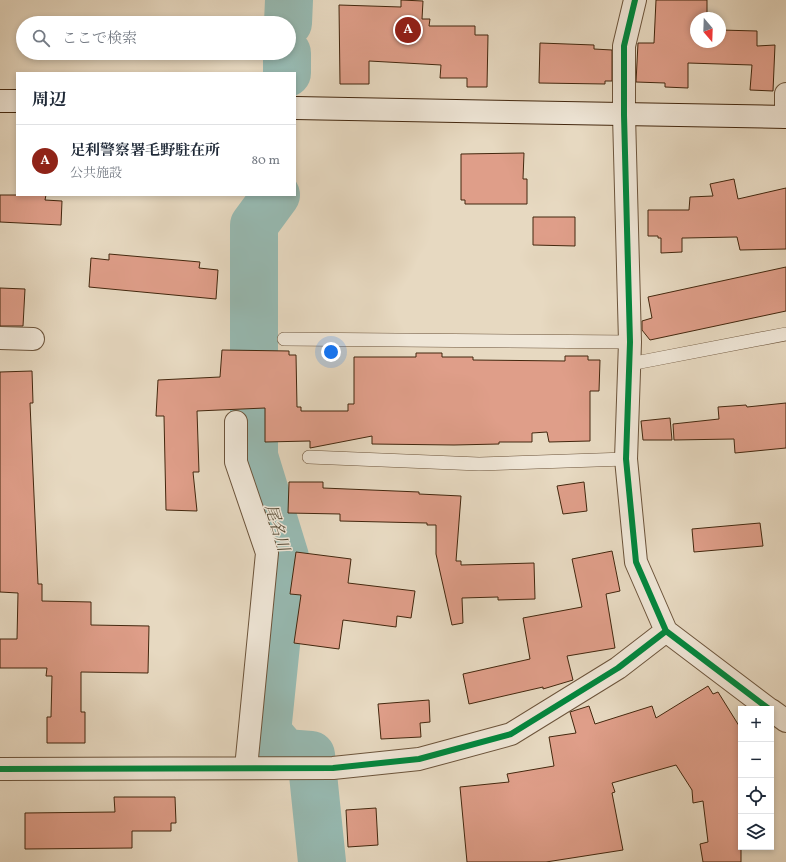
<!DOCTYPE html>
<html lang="ja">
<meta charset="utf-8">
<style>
body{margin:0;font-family:Vollkorn,"Noto Serif JP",serif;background:#f6f6f7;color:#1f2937}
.controls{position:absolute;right:12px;bottom:12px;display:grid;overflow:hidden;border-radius:0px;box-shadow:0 2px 6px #0003}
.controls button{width:36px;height:36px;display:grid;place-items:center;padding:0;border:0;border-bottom:1px solid #e0e1e3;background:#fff;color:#1f2937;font:20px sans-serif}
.compass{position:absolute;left:690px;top:12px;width:36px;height:36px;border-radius:50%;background:#fff;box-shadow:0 2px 6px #0003;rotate:161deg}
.you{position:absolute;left:331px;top:352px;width:14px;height:14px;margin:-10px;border:3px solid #fff;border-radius:50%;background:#1a73e8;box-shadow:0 0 0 6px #1a73e833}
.badge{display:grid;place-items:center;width:26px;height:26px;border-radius:50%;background:#8f2418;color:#fff;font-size:13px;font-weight:700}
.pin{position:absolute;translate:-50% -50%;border:2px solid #fff;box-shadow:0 1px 4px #0006}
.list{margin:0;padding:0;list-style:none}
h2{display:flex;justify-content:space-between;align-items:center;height:52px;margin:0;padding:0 16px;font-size:17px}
h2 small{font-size:13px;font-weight:400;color:#747a83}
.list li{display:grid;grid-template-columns:26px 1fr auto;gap:12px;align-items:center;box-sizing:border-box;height:72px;padding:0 16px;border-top:1px solid #e0e1e3}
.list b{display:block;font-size:15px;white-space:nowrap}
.list p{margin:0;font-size:13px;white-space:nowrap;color:#747a83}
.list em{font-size:13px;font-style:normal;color:#747a83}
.icon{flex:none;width:22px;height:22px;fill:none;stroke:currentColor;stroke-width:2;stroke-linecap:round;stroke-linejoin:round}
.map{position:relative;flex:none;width:786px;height:862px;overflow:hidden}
.search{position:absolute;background:#fff;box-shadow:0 2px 6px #0003;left:16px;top:16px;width:280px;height:44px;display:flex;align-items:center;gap:10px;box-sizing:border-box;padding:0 14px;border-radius:22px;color:#747a83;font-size:15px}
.panel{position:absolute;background:#fff;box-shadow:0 2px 6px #0003;left:16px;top:72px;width:280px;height:124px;border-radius:0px}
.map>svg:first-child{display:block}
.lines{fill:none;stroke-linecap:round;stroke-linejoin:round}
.river{stroke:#97bab2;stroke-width:48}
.building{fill:#df9e89;stroke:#43270e}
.lane-casing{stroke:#6c543b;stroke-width:14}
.street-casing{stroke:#6c543b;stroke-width:24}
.secondary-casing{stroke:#43270e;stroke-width:24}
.lane{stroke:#efe6d7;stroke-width:13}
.street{stroke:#efe6d7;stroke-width:22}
.secondary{stroke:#efe6d7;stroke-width:22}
.cycleway-casing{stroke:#efe6d7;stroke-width:8}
.cycleway{stroke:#00873e;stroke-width:6}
.labels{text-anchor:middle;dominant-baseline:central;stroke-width:3;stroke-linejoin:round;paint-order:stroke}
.water-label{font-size:16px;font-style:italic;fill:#584c37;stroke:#efe6d7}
</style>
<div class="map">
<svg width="786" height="862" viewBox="0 0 786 862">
<rect width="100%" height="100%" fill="#e7d9c1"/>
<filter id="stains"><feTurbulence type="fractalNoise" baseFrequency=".005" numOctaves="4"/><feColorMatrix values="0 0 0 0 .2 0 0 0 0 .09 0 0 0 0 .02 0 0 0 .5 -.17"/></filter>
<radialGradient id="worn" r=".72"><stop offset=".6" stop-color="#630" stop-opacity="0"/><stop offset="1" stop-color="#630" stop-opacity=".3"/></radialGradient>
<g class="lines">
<!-- river -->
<path class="river" d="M288,23l1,-23
M287,73v-20
M276,195l-22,30v231l31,101 -18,175 18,21 26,2 11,107"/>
</g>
<!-- building -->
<path class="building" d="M401,0l22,1 -1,18h8l-1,7h46v9h13l-1,52h-20v-9h-27l1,-13 -72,-4v23h-29l-1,-79 62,2z
M656,0h51v18h-11v24h24v-12l37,1v15l18,-1 -2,46 -23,-1 2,-25 -64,-2v25l-23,-1v-4l-29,-1 2,-39h16z
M540,43l54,2v4l18,1v31h-7v3l-66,-1z
M524,153l-1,26h4v25h-62v-4h-4v-46z
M734,179l4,20 48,-11v61l-46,1 -3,-13 -52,1h-3v14l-21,1v-15h-3v-2h-10v-26h41l1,-13 23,-1 -3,-12z
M0,195h46l-1,5 17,1 -1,24 -61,-3z
M533,217h42v29l-42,-1z
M109,254l91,8 -1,6 19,2 -2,29 -127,-12 2,-29 18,2z
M786,267v44l-136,29 -8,-10v-9l10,-3 -4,-21z
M0,288l25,1 -2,37h-23z
M222,350l67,1v4h7l1,52h4v4h47v-7h6v-47h62v-4h26v4h31v3l92,1v-5h23v4h12l-1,31h-9v50l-41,1 -2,-10 -15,1v9h-33v2l-45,1 -82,-1v-8l-62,12v-7l-45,1v-34l-68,3 2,61h-6l4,39 -31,-1 -2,-94h-8l2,-36 62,-3z
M32,371l1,32h-3l3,70 5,111h4v17l49,1v23l58,1 -1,47 -67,-1v40h4v31h-38v-26h4l1,-41h-6l1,-8h-47v-29h17l1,-46 -18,-1v-220z
M786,403v45l-51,5 -1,-14 -60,1 -1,-16 46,-5 -1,-12 28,-2 1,2z
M670,418l2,22h-29l-2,-19z
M289,482h34v6l96,4v2l42,2 -5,65h5v4l73,-2 1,36 -37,1v-3l-36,1 1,25 -11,2 -16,-71v-29h-9v-2l-87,-2v-7l-52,-1z
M584,482l3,29 -24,3 -6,-28z
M760,523l3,23 -69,6 -2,-23z
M612,551l8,40 -14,3 9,54 -48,8 6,24 -30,9v-2l-74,17 -6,-30 67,-15 -7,-41 59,-11 -10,-48z
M296,552l55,7 -3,24 67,8 -4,27 -14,-2 -1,11 -53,-7 -4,29 -45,-6 7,-48 -11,-1z
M708,686l5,8 5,-2 23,37v133h-38l-3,-18 8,-2 -5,-41 -10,2 -1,-13 -16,-25 -64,18 3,9 -3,1 11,57 -77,12h-79l-7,-75 49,-5 -2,-8 47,-8 -5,-29 27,-4 -6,-21 19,-6 6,18 57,-18 4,12z
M429,700l1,22 -10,1 1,14 -40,2 -3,-35z
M114,797h61l1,26h-5v8h-39v17l-107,1v-36l90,-1z
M376,808l2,37 -30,2 -2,-37z"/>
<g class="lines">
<!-- lane casing -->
<g class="lane-casing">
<path id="lane" d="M284,339l346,3
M630,364l156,-30
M309,457l170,7 147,-5"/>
</g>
<!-- street casing -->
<g class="street-casing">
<path id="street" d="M635,0l-11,46v69l6,227 -4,117 10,103 30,69 103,78
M786,117v-23
M0,338l33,1
M236,422v40l31,91 -21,215
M771,710l15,11
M0,769l333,-1 86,-9 92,-25 107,-66 48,-37"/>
</g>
<!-- secondary casing -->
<g class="secondary-casing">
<path id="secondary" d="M0,101h17
M295,108l491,9"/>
</g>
<!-- lane -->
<use href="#lane" class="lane"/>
<!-- street -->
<use href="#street" class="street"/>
<!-- secondary -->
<use href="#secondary" class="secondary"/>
<!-- cycleway casing -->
<g class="cycleway-casing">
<path id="cycleway" d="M635,0l-11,46v69l6,227 -4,117 10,103 30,69 103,78
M0,769l333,-1 86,-9 92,-25 107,-66 48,-37"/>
</g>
<!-- cycleway -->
<use href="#cycleway" class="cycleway"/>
</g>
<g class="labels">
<!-- water labels -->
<g class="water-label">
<text transform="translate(276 528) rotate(73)">尾名川</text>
</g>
</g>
<rect width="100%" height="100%" filter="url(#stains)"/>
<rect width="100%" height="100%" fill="url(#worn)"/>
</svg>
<div class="controls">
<button>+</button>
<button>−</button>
<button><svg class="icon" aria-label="locate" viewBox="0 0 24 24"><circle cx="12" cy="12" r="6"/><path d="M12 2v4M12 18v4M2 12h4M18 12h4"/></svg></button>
<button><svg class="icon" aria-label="layers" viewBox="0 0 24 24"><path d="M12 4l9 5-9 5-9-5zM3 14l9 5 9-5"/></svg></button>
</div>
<svg class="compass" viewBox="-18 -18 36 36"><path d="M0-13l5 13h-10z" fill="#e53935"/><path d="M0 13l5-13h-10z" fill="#747a83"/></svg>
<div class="you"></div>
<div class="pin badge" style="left:408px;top:30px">A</div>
<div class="search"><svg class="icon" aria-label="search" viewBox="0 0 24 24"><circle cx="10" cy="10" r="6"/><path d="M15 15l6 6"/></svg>ここで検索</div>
<section class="panel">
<h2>周辺<small></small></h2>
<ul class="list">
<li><span class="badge">A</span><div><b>足利警察署毛野駐在所</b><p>公共施設</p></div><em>80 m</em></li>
</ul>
</section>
</div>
